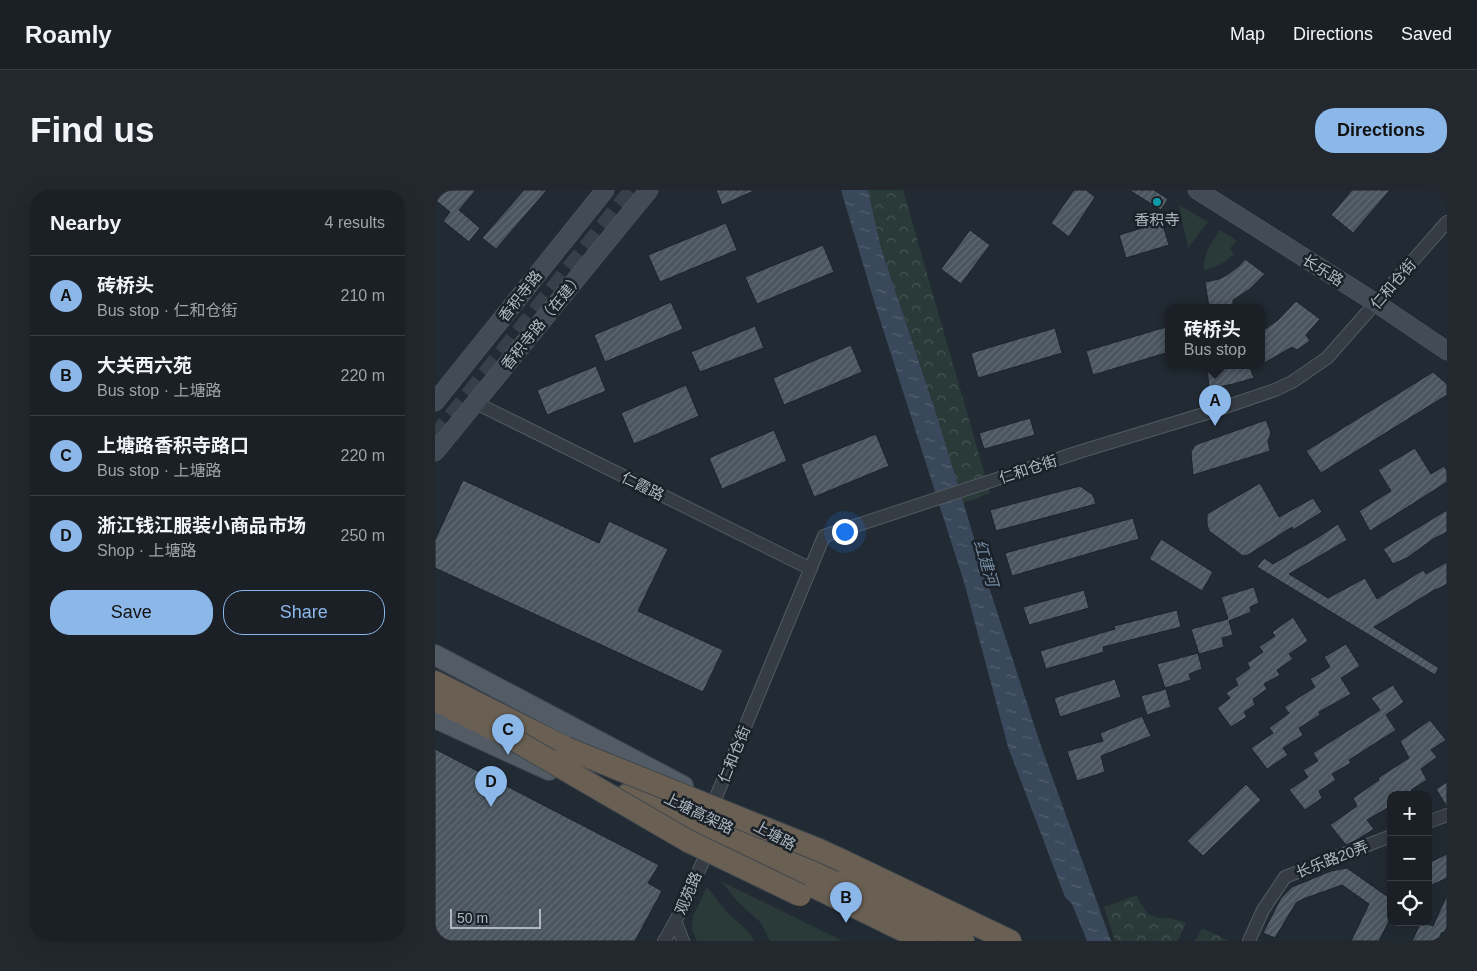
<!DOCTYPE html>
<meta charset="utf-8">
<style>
body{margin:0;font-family:Helvetica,"Noto Sans SC",sans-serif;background:#23282e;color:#f1f3f6}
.controls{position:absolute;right:15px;bottom:15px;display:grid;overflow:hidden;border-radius:10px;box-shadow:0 5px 20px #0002}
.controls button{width:45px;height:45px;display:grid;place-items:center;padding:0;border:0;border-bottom:1px solid #383e43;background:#1a2026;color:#f1f3f6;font:25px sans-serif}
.scale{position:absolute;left:15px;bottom:12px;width:91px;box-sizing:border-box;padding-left:5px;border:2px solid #afb7c1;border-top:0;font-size:14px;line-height:18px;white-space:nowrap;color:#afb7c1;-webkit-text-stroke:4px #1a2128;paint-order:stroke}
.you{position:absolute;left:409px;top:341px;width:18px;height:18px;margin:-12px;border:4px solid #fff;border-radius:50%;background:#1a73e8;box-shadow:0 0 0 8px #1a73e833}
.badge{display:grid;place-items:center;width:32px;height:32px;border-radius:50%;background:#8cb7e9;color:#111;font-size:16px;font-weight:700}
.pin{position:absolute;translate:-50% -41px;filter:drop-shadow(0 1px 2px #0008)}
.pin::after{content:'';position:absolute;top:26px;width:18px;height:15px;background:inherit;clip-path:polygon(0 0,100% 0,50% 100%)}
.popup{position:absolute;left:730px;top:114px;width:100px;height:65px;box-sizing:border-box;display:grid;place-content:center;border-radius:10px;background:#1a2026;filter:drop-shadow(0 1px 4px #0005);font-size:16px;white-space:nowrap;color:#9fa3a7}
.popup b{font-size:19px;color:#f1f3f6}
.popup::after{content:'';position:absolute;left:50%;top:100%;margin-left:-10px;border:10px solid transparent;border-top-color:#1a2026}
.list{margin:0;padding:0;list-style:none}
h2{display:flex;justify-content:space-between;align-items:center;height:65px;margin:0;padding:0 20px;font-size:21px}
h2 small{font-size:16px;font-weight:400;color:#9fa3a7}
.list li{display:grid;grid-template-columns:32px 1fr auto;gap:15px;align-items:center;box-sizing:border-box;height:80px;padding:0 20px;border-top:1px solid #383e43}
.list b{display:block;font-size:19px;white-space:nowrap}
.list p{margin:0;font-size:16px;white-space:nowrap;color:#9fa3a7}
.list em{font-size:16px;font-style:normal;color:#9fa3a7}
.actions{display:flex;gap:10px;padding:15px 20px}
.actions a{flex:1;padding:11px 0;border:1px solid #8cb7e9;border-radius:20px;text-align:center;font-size:18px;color:#8cb7e9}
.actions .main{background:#8cb7e9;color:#111}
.icon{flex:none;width:28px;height:28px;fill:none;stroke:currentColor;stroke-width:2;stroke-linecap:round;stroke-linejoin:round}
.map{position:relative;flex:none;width:1012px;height:751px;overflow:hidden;border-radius:20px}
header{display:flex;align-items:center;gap:30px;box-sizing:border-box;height:70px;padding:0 25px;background:#1a2026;border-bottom:1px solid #383e43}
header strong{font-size:24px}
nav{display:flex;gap:28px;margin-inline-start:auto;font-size:18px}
.intro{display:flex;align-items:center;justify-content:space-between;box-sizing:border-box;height:120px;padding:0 30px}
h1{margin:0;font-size:35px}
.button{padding:12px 22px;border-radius:20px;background:#8cb7e9;color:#111;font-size:18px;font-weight:700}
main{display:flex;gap:30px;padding:0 30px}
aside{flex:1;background:#1a2026;border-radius:20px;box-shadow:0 5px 20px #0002}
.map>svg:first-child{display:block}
.green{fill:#2a3a39}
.forest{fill:url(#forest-crowns)}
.water{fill:url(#water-ripples)}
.building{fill:url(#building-hatch);stroke:#1c232a}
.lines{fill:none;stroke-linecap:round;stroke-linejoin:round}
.secondary-tunnel{stroke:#373f48;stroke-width:18;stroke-dasharray:18 9;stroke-linecap:butt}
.street-casing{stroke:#525a62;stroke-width:14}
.secondary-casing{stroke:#525a62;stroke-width:19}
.primary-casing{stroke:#3e454d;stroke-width:22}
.highway-casing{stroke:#3f474e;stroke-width:24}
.street{stroke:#353c44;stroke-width:12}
.secondary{stroke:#434c56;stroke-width:18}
.primary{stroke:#535b64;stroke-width:20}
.highway{stroke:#695f53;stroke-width:22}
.highway-bridge-casing{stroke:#3f474e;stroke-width:24;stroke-linecap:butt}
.highway-bridge{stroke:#695f53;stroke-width:22}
.culture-dot{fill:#0f9aa8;stroke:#1a2128;stroke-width:2}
.labels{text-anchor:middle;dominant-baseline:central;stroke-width:5;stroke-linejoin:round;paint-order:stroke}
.poi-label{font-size:15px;fill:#afb7c1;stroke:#1a2128}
.street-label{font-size:15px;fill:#afb7c1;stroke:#1a2128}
.water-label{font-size:16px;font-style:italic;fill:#738aa1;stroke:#1a2128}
</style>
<header>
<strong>Roamly</strong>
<nav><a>Map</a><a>Directions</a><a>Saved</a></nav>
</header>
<div class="intro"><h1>Find us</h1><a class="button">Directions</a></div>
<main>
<aside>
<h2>Nearby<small>4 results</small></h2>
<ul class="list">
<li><span class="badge">A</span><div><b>砖桥头</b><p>Bus stop · 仁和仓街</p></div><em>210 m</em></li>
<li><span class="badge">B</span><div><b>大关西六苑</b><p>Bus stop · 上塘路</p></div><em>220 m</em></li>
<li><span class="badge">C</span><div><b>上塘路香积寺路口</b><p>Bus stop · 上塘路</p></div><em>220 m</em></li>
<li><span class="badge">D</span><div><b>浙江钱江服装小商品市场</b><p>Shop · 上塘路</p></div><em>250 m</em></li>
</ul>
<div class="actions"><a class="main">Save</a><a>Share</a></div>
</aside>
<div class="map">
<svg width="1012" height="751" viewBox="0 0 1012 751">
<defs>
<pattern id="forest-crowns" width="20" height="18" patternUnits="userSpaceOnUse" patternTransform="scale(1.25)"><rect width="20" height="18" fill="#2a3a39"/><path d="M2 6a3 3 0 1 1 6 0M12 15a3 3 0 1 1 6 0" fill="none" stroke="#465454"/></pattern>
<pattern id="water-ripples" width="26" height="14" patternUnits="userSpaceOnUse" patternTransform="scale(1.25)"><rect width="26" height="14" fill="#39495b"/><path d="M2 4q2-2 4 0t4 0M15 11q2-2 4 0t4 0" fill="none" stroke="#536171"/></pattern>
<pattern id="building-hatch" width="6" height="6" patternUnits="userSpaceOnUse" patternTransform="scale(1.25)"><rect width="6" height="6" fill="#4a555f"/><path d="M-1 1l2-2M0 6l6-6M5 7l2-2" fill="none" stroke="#626b74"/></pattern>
</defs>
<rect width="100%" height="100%" fill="#222a33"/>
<!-- green -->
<path class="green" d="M744,15l29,17 -20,26z
M785,40l17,11 -7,7 4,6 -11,9 -19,8c-1,-17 7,-27 16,-41z
M286,691l122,60h-73l-9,-18 -25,-23z
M272,697l19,24 22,20 7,10h-58l-5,-12 1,-13z"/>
<!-- forest -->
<path class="forest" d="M433,0h35l87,303 -27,10 -27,-90 -55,-165z
M702,705l2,6 9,13 11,4h11l16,5 -8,18h-63l-11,-34z
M767,738l27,13h-34z"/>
<!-- water -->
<path class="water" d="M406,0h27l13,58 55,165 53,174 51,156 71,198h-24l-15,-37 -7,-7 -57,-150 -44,-165 -90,-281z"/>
<!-- building -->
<path class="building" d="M0,0h41l-17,20 21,18 -11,14 -26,-21 7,-9 -15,-12z
M89,0h23l-51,59 -14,-11z
M281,0h40l-34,15z
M639,0h12l9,7 -26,40 -18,-14z
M694,0h25l14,9 -7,11z
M917,0h38l-37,43 -22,-18z
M727,32l7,23 -43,13 -7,-23z
M291,33l11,27 -77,32 -12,-27z
M535,40l20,15 -29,39 -20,-15z
M388,55l11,27 -77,32 -12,-27z
M810,69l20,15 -15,15 -17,11v7h-24l-4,-25 14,-3 8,-4 12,-9z
M861,111l24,18 -14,16 4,6 -13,9 -5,-3 -31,18v-33l17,-12z
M236,112l12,27 -78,33 -11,-27z
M320,136l9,22 -64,24 -9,-20z
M734,136v26l-76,23 -7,-24z
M620,138l7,25 -84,25 -7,-25z
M416,155l11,27 -78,33 -11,-27z
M772,175h42l5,13 -21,6 -24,5z
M161,176l10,25 -59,24 -10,-25z
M998,182l14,12v11l-126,78 -15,-22z
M251,195l13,31 -65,28 -13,-31z
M595,228l5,17 -51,14 -5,-16z
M831,230l5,13 -3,8 2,10 -77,24 -2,-23 4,-7z
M339,240l13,31 -65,28 -13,-31z
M441,244l13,32 -75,31 -13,-33z
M980,258l16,26 13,-8 3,5v11l-77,49 -11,-20 32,-20 -13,-21z
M28,290l136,63 10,-22 59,28 -30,62 85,39 -20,42 -268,-124v-28z
M825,293l19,34 34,-19 9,14 -29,18 -1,-3 -44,28 -5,1 -34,-25 -2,-7v-10z
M645,296l13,9 3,9 -100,27 -6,-21z
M1012,320v22l-14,7 -26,19 -14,6 -10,-15z
M698,328l6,21 -127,37 -7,-23z
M903,334l9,16 -58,34 39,24 37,-20 12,21 46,-29 3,4 21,-12v22l-11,6v-1l-62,38 65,41 -4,7 -178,-108 7,-9 9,6 44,-26z
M726,349l52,33 -11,19 -53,-32z
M819,397l5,16 -9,4 1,5 -22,9 4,14 -11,3 2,9 -25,7 -8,-25 37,-10 -7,-22z
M649,400l5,18 -60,17 -6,-18z
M742,420l4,17 -78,20 1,5 -58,17 -6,-18 75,-22 -1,-3z
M858,427l15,24 -19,13 4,5 -16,11 3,5 -16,9 3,5 -14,10 2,6 -11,7 3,5 -16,10 -14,-19 13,-10 -4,-5 12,-8 -3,-6 15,-11 -3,-5 16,-11 -4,-5 16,-11 -3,-4z
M911,454l14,22 -19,12 10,16 -32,18 1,3 -21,13 4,7 -20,13 5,7 -21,14 -16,-21 22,-15 -4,-5 20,-15 -5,-6 31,-20 -5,-8 20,-12 -6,-10z
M763,463l4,16 -13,5 2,6 -26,8 -8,-24z
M680,489l6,18 -61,20 -6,-19z
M958,495l11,17 -18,13 10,15 -47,30 2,3 -19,11 4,6 -17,11 3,7 -17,12 -16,-20 19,-13 -5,-7 15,-9 -5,-8 67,-43 -9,-12z
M731,499l5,18 -24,8 -6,-19z
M707,526l9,20 -50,20 4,16 -28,9 -10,-30 36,-10 -3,-8z
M995,530l16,20 -15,10 6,7 -16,12 6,11 -16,10 3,5h-23v11l-24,14 7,9 -19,12 -9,4 -16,-20 27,-19 -4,-8 26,-18 -1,-2 31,-20 -9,-17z
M0,559l224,116 -11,18 14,8 -27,50h-200z
M1012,592v25l-11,-18z
M811,594l15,16 -58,56 -16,-15z
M1012,664v24l-19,9v-24z
M912,678l44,31v18l-12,24h-28l18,-37 -27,-19 -39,14 -7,4 -21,35 -12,-5 18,-35 11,-11 39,-16z
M1012,705v39l-5,-2 -4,9h-26l9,-19 12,4z"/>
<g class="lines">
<!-- secondary-tunnel -->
<path class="secondary-tunnel" d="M0,248l198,-248"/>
<!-- street casing -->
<g class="street-casing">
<path id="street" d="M41,213l335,166
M279,612l110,-266 258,-85 125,-38 68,-23 17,-8 35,-24 120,-136
M993,632l19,-7
M241,733l7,18
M229,751c19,-29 30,-63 46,-94
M814,751l14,-31 22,-33 106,-41"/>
</g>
<!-- secondary casing -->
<g class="secondary-casing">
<path id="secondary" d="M762,0l179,113 71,48
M0,212l170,-212
M0,262l214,-262"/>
</g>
<!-- primary casing -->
<g class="primary-casing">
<path id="primary" d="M0,465l248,131
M0,528l114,52"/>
</g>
<!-- highway casing -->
<g class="highway-casing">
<path id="highway" d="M0,492l149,75
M0,510l87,43
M192,605l298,146
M248,615l280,136
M408,671l167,80"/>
</g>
<!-- street -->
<use href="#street" class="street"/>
<!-- secondary -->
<use href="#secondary" class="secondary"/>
<!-- primary -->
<use href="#primary" class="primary"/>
<!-- highway -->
<use href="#highway" class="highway"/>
<!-- highway-bridge casing -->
<g class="highway-bridge-casing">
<path id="highway-bridge" d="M76,548l177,103 112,54
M131,558l253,102 24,11"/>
</g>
<!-- highway-bridge -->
<use href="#highway-bridge" class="highway-bridge"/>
</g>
<!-- markers -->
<circle class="culture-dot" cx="722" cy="12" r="5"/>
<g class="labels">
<!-- poi labels -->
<g class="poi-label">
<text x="722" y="29">香积寺</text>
</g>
<!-- street labels -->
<g class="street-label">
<text transform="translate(888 80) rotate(32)">长乐路</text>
<text transform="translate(958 94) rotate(-49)">仁和仓街</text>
<text transform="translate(85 106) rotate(-52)">香积寺路</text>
<text transform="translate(107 131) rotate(-51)">香积寺路（在建）</text>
<text transform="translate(593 279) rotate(-18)">仁和仓街</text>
<text transform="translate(208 296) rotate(26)">仁霞路</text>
<text transform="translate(299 564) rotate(-68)">仁和仓街</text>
<text transform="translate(264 623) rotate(26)">上塘高架路</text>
<text transform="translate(340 645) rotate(28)">上塘路</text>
<text transform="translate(897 669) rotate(-21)">长乐路20弄</text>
<text transform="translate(253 703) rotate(-67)">观苑路</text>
</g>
<!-- water labels -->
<g class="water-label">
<text transform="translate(551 373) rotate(73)">红建河</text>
</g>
</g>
</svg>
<div class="controls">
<button>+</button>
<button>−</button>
<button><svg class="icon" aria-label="locate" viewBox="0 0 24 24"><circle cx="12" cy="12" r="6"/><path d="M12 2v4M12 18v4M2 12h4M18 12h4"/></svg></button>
</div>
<div class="scale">50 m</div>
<div class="you"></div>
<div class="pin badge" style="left:780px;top:236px">A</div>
<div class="popup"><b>砖桥头</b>Bus stop</div>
<div class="pin badge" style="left:411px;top:733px">B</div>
<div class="pin badge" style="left:73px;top:565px">C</div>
<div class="pin badge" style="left:56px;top:617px">D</div>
</div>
</main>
